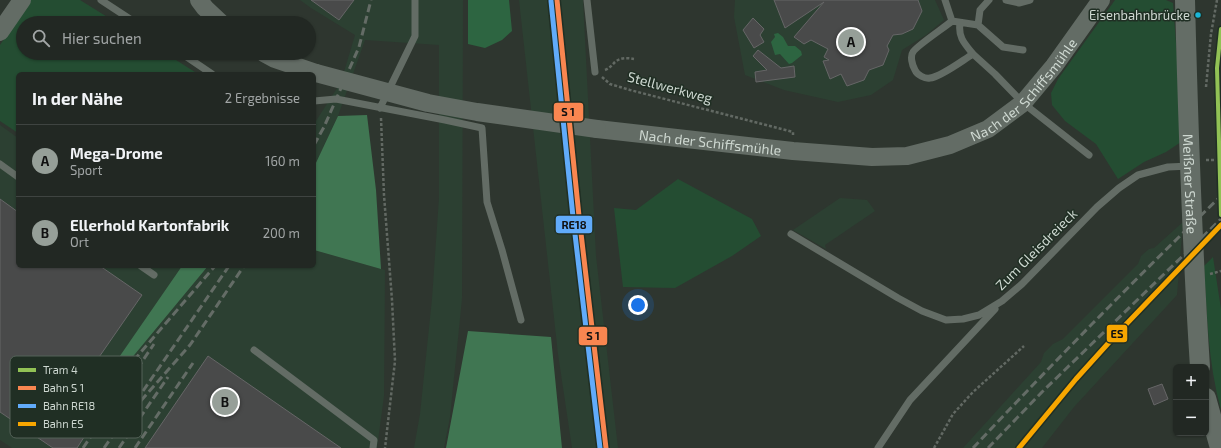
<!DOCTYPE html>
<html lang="de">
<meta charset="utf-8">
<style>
body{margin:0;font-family:"Exo 2",sans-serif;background:#2a302b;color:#f1f3f6}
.controls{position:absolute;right:12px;bottom:12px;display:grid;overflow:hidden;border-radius:6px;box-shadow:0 1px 3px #0004}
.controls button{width:36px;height:36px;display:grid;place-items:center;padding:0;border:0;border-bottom:1px solid #3f4441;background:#222823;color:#f1f3f6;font:20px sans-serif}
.you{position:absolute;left:638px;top:305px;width:14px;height:14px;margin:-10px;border:3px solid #fff;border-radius:50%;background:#1a73e8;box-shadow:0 0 0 6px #1a73e833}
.badge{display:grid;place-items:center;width:26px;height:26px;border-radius:50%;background:#969f98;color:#111;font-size:13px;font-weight:700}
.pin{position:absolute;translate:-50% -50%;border:2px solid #fff;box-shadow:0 1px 4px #0006}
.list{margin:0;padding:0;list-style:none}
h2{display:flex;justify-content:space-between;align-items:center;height:52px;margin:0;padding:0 16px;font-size:17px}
h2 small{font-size:13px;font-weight:400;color:#a2a6a6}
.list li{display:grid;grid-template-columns:26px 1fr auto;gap:12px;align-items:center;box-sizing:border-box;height:72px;padding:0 16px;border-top:1px solid #3f4441}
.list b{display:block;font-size:15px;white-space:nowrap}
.list p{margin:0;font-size:13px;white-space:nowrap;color:#a2a6a6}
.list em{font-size:13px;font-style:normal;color:#a2a6a6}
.icon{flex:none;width:22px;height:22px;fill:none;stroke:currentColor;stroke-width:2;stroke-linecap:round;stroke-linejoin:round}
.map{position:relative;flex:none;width:1221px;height:448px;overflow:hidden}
.search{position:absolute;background:#222823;box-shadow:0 1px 3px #0004;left:16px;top:16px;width:300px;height:44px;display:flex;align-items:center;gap:10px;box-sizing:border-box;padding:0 14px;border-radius:22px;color:#a2a6a6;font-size:15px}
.panel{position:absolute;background:#222823;box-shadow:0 1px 3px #0004;left:16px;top:72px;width:300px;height:196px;border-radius:6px}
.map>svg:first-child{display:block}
.built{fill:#2c4032}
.green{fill:#244d32}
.forest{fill:#407652}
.water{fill:#2d6541}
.building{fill:#494a4a;stroke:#666667}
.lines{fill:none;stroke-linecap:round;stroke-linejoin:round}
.path{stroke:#626963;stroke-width:2.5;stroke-dasharray:3 2;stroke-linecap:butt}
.service{stroke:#636c65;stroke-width:7}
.tertiary{stroke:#636c65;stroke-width:18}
.secondary{stroke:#646d66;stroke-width:20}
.rail{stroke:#646c66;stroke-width:3;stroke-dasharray:8 4;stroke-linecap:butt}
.tertiary-bridge{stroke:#636c65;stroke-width:18}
.rail-1-casing{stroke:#202f24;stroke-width:8}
.rail-2-casing{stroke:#202f24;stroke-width:8}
.rail-3-casing{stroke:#202f24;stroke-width:8}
.rail-1{stroke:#f98650;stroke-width:5}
.rail-2{stroke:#61abfa;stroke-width:5}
.rail-3{stroke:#f7a600;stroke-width:5}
.tram-1-casing{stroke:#202f24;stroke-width:7}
.tram-1{stroke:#92c255;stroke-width:4}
.bus-dot{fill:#1ab6d8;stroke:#202f24;stroke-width:1.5}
.labels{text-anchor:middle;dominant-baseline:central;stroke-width:3;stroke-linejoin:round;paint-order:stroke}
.bus-label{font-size:13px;fill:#ced8d1;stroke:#202f24;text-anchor:end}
.street-label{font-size:14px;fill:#ced8d1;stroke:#202f24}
.key{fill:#202f24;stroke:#546258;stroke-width:1}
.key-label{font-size:11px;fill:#ced8d1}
.line-badge{stroke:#202f24;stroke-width:1.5}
.pale-badge-label{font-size:11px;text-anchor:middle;font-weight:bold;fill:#111}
</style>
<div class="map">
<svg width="1221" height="448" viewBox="0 0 1221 448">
<rect width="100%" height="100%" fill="#2e362f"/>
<!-- built -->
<path class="built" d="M300,0h163l-1,299 -12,118 -6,31h-30l6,-34 12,-115 7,-101v-153l-74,-5 -27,76 -24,51v-43l27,-42 14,-47 -44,-27z
M519,0h64l13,256 22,192h-46l-14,-94z
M735,0h200l9,20 -18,15 -24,15 -9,30 -22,15 -33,7 -54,-12 -39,-15 -11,-58z
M0,125l18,13v128h164l-77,113 6,4 97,-117h106v-16l71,20 -1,126 -7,52h-365l-12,-8z
M840,198l27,2 8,11 -50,34 1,4 -33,-19z
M1183,222l-6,73 -103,112 -32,41h-79l78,-86 3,-9 9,-9 10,-5 75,-75 3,-8 8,-7 5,-1z"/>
<!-- green -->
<path class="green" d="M30,0h50l37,23h-94v30h142l33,21h-180v59l-18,-12v-76z
M1115,0h51l7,3 5,67 3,72 -15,10 -22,10 -26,17 -22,-35 -31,-23 -13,-16 -1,-12 7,-14z
M678,179l74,40 9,17 -29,20 -57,32 -52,-1 -9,-79 22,2z
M1213,257l8,52v101c-13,-47 -14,-95 -17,-144z"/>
<!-- forest -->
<path class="forest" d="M367,115l9,75 5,79 -67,-19v-83l24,-51z
M182,266h26l-97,117 -7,-4z
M468,331l83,6 11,111h-116z"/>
<!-- water -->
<path class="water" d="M468,0h41l3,31 -10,9 -17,8 -17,-4z
M778,33l5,4 5,9h7l6,5 1,4 -10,8 -3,1 -9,-10 -5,1 -4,-13 4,-5 -1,-3z"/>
<!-- building -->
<path class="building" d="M311,0h43l-15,20z
M774,0h144l4,11 -9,18 -11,5 -9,1 -6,11 2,4 -6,15 -14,5 -5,10 -17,6 -6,-12 -11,5 -7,-18 6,-1 -5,-3 4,-8 -17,-9 -7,4 -10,-7 30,-35 -39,26z
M753,18l11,11 -4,6 4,7 -10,6 -11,-18z
M758,50l23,18 13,-2 1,11 -39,5 -1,-10 12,-2 -14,-14z
M0,199l18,13v54h82l42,29 -81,117 27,19 -11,17h-24l-53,-36z
M208,356l133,92h-196z
M1162,384l6,15 -14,6 -6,-16z"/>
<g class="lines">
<!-- path -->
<path class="path" d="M605,70c5,-2 7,-5 10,-8 6,-5 13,-4 19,-3
M602,77l8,7 20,6 163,42v3
M1206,87l5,-53 6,-34
M381,118l3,77 8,105 3,61 -10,87
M1206,160h15
M1210,274l11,-3
M934,448l19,-34 20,-22 51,-46"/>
<!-- service -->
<path class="service" d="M101,0l35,23
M587,0l8,72
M945,0l7,21 26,4 25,22 20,3
M1006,0l13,3 11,-3
M952,21c-7,6 -37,26 -39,31 -3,4 -1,13 2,18 2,5 10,9 15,8 11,-1 33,-18 43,-24l22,20 28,29 66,52
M960,23c-2,14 4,20 13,31
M978,25l2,-15 9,-10
M181,53l31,21
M314,101l22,-2 109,21 37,8 5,74 15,48 19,70
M380,108l35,-72v-36
M0,164l18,13
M791,234l107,64 24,13 24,9 17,-1 16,-4 23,-14 20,-17 75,-77 22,-19 19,-13 30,-8 22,-1
M141,266l13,9
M254,350l120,90 -1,8
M878,448l32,-48 85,-91"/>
<!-- tertiary -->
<g class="tertiary">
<path d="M199,0l6,8 16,15"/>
<path d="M0,32l22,-32"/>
<path d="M264,53l11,6 41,14"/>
<path id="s1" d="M597,129l196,22 79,6 35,-1 43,-11 38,-16 35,-26 31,-37 47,-66"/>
</g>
<!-- secondary -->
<g class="secondary">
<path id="s2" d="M1185,0c3,122 7,245 15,367"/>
<path d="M1206,398l14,50"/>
</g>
<!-- rail -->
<path class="rail" d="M314,145l10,-18 35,-80 12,-47
M143,391l86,-125
M82,427l53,-68 80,-93
M83,448l71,-104
M104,448l20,-28 66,-75 54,-79
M119,448l49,-71
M135,448l58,-85
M973,448c81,-86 163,-170 248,-252
M988,448l54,-56 179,-173"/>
<!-- tertiary-bridge -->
<path class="tertiary-bridge" d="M316,73l112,30 49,9 120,17"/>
<!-- rail-1 casing -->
<g class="rail-1-casing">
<path id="rail-1" d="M557,0l22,216 27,232"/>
</g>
<!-- rail-2 casing -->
<g class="rail-2-casing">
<path id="rail-2" d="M551,1l22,216 27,231"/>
</g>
<!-- rail-3 casing -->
<g class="rail-3-casing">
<path id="rail-3" d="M1019,448l57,-69 37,-41 108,-113"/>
</g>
<!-- rail-1 -->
<use href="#rail-1" class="rail-1"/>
<!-- rail-2 -->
<use href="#rail-2" class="rail-2"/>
<!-- rail-3 -->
<use href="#rail-3" class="rail-3"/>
<!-- tram-1 casing -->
<g class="tram-1-casing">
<path id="tram-1" d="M1221,29l-4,39 4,147"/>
</g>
<!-- tram-1 -->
<use href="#tram-1" class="tram-1"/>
</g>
<!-- markers -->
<circle class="bus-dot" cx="1198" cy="15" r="3.5"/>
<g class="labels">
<!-- bus labels -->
<g class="bus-label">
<text x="1190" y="15">Eisenbahnbrücke</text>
</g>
<!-- street labels -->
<g class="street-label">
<text stroke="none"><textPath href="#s1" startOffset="450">Nach der Schiffsmühle</textPath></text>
<text transform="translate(670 87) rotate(15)">Stellwerkweg</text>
<text stroke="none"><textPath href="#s1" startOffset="114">Nach der Schiffsmühle</textPath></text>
<text stroke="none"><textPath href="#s2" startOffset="184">Meißner Straße</textPath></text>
<text transform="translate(1036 249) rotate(-45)">Zum Gleisdreieck</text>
</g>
</g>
<!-- legend -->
<rect x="10" y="356" width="132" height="82" rx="6" class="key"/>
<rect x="18" y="368" width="18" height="4" fill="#92c255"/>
<rect x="18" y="386" width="18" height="4" fill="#f98650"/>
<rect x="18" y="404" width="18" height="4" fill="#61abfa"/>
<rect x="18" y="422" width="18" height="4" fill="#f7a600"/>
<g class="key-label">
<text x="43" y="374">Tram 4</text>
<text x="43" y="392">Bahn S 1</text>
<text x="43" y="410">Bahn RE18</text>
<text x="43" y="428">Bahn ES</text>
</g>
<g class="line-badge">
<rect x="553" y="102" width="31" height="20" rx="4" fill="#f98650"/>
<rect x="555" y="215" width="38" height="19" rx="4" fill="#61abfa"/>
<rect x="1106" y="324" width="22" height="19" rx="4" fill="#f7a600"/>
<rect x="578" y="326" width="30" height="20" rx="4" fill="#f98650"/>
</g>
<g class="pale-badge-label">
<text x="568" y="116">S 1</text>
<text x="574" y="229">RE18</text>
<text x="1117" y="338">ES</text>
<text x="593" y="340">S 1</text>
</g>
</svg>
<div class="controls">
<button>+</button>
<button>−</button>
</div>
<div class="you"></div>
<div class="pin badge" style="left:851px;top:42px">A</div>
<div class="pin badge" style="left:225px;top:402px">B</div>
<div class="search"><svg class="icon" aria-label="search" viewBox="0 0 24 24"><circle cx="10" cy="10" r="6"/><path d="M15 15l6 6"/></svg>Hier suchen</div>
<section class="panel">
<h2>In der Nähe<small>2 Ergebnisse</small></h2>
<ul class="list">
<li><span class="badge">A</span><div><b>Mega-Drome</b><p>Sport</p></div><em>160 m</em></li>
<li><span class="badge">B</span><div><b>Ellerhold Kartonfabrik</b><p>Ort</p></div><em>200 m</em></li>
</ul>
</section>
</div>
